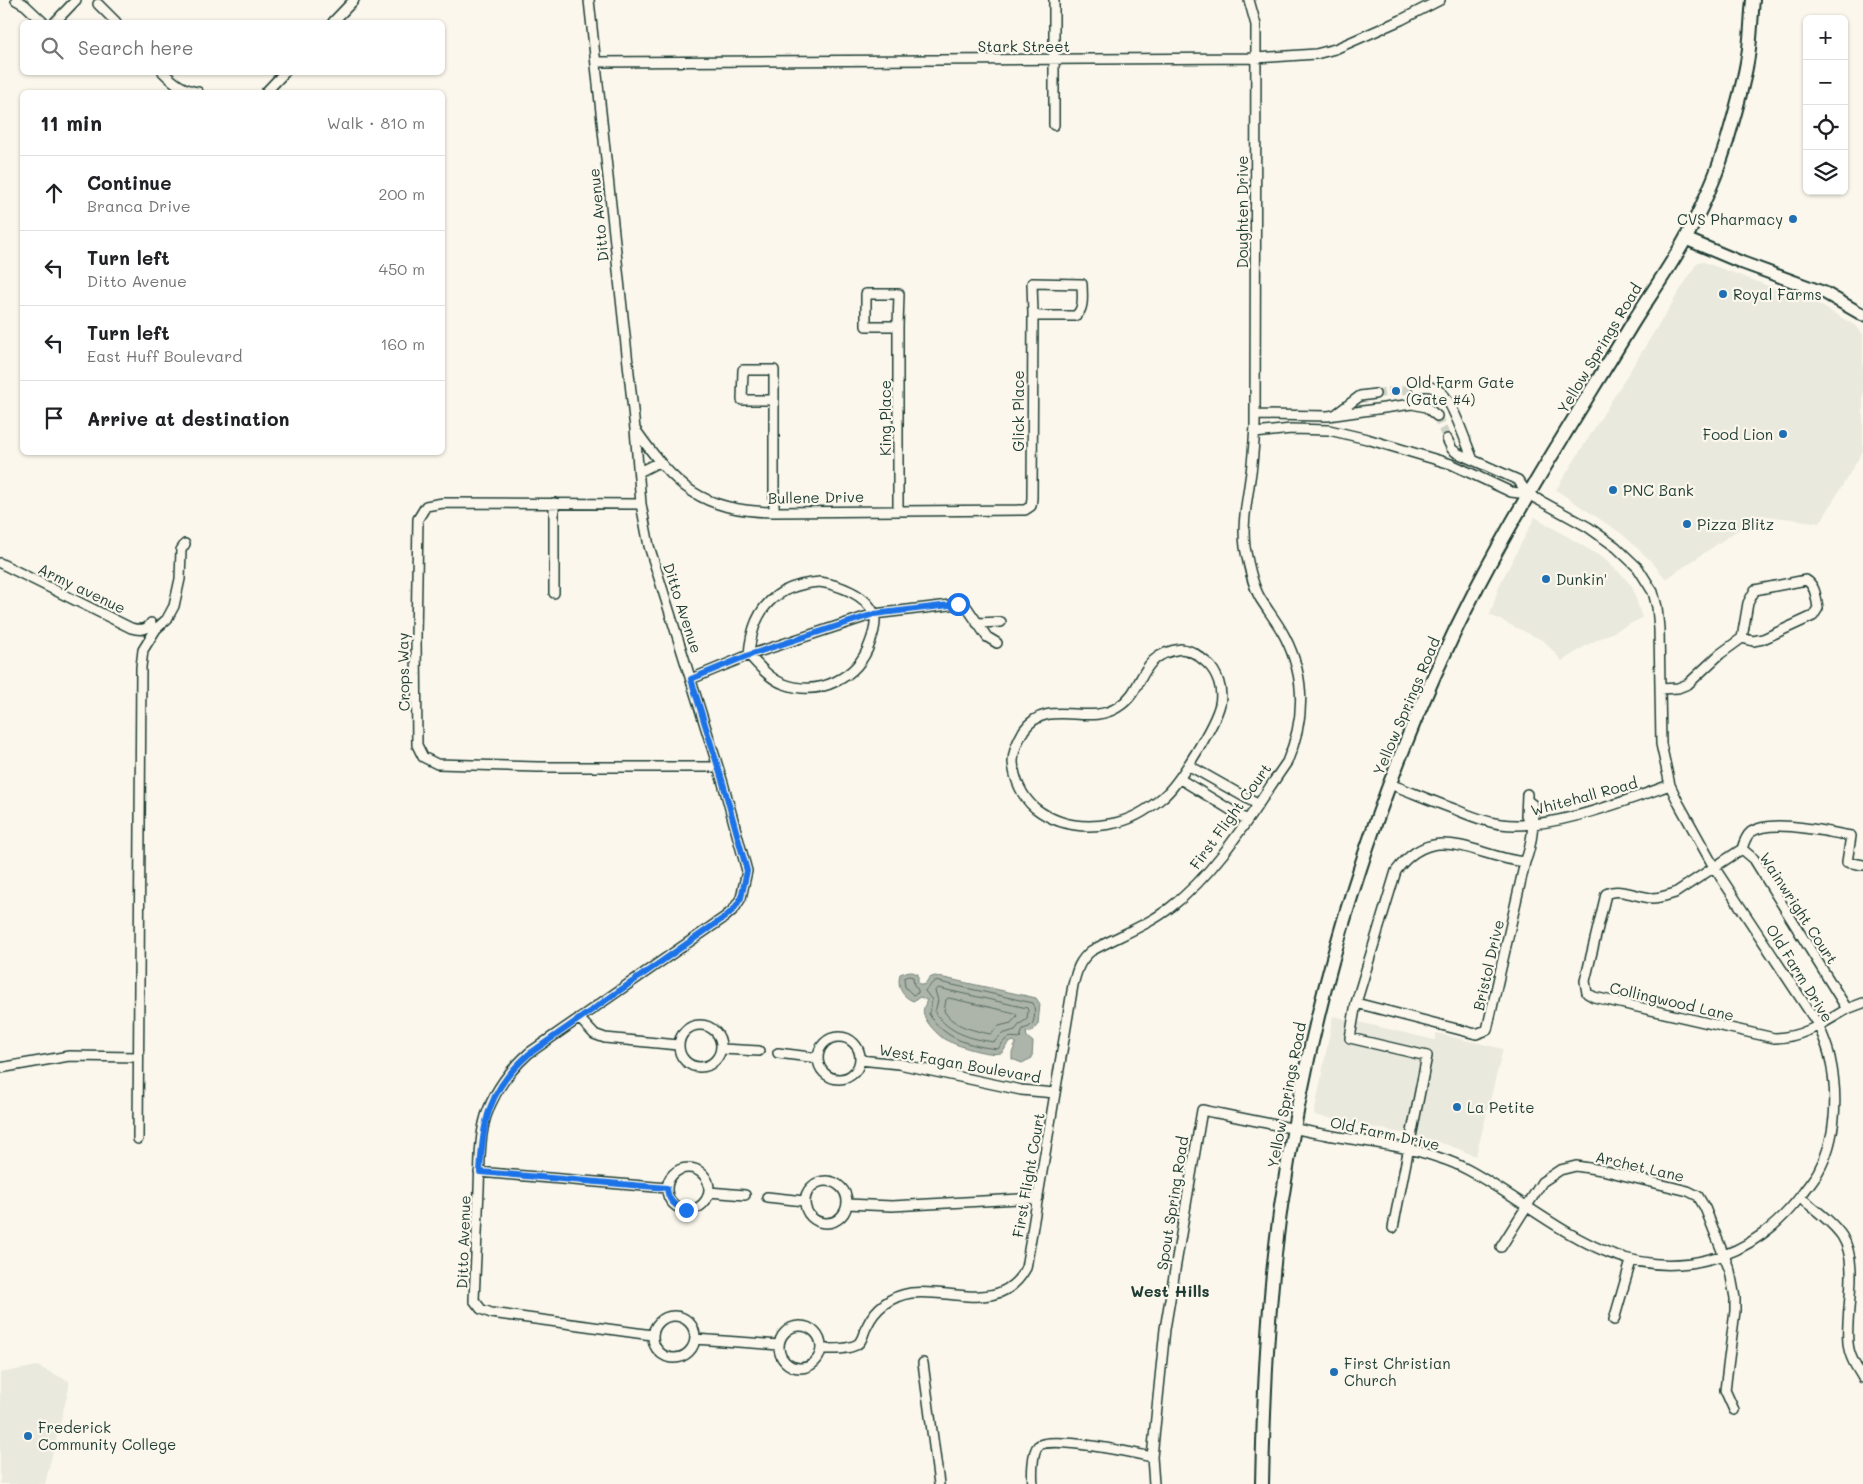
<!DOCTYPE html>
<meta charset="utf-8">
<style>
body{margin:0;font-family:Mali,sans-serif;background:#f2f2f2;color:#202124}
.controls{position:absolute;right:15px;top:15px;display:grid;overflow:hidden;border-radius:8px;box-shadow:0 1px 4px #0004}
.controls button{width:45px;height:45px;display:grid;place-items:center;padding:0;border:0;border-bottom:1px solid #e0e0e0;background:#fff;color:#202124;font:25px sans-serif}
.stop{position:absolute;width:15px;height:15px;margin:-11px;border:4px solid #1a73e8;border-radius:50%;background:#fff}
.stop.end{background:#1a73e8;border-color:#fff;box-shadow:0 1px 5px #0008}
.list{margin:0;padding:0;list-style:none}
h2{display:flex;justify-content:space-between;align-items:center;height:65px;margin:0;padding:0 20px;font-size:21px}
h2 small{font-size:16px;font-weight:400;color:#757577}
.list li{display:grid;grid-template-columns:32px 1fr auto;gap:15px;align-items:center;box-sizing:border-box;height:75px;padding:0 20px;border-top:1px solid #e0e0e0}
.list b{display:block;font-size:19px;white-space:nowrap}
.list p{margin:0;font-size:16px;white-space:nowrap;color:#757577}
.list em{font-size:16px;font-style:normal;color:#757577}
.icon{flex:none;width:28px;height:28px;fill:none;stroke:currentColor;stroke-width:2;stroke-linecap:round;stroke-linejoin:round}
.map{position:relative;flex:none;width:1863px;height:1484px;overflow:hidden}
.search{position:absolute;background:#fff;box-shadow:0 1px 4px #0004;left:20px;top:20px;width:425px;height:55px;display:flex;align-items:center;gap:12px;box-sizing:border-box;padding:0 18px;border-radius:8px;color:#757577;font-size:19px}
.panel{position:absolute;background:#fff;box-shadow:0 1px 4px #0004;left:20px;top:90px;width:425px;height:365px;border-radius:8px}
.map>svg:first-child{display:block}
.built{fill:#eae9de}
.water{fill:#adb4aa;stroke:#74847b}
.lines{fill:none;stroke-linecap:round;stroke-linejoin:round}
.shore{stroke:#586d63;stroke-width:1}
.minor-tunnel{stroke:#cfd2c7;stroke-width:9;stroke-dasharray:9 4.5;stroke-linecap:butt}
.minor-casing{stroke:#1f3d34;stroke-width:12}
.tertiary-casing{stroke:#1f3d34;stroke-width:15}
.secondary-casing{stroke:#1f3d34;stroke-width:16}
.minor{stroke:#fbf7ec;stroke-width:9}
.tertiary{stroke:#fbf7ec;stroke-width:11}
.secondary{stroke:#fbf7ec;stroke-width:12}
.route{stroke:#1a73e8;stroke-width:6}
.poi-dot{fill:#1f6fb2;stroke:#fbf7ec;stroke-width:2}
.labels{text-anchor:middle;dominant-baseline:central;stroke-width:4.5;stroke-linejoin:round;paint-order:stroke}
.street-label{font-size:15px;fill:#1f3d34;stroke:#fbf7ec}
.poi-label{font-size:15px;fill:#1f3d34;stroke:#fbf7ec;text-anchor:start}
.neighbourhood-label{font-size:16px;font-weight:bold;fill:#1f3d34;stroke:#fbf7ec}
</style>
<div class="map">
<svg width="1863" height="1484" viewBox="0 0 1863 1484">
<rect width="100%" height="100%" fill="#fbf7ec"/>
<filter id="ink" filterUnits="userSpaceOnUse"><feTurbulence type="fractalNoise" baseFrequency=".02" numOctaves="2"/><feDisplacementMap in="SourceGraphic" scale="10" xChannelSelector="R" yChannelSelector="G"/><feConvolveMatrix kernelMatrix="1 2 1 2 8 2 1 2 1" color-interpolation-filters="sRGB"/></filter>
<g filter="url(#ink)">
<!-- built -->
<path class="built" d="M1701,261l119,44 36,21 7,8v117l-43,72 -60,-8 -94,64 -15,-18 -29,-27 -66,-44 141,-227z
M1535,517l68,41 19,17 10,11 10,32 -55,27 -25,16 -18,-20 -54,-26 9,-29z
M1333,1016l102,24 1,-7 67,16 -27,107 -25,-10 -26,-8 -111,-23z
M37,1366l32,15v7l-24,96h-45v-111z"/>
<!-- water -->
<path class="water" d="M909,971l9,3v9l4,2 3,-1 4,-6 6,-2 101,22 4,6 -2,20 -6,8h-6l1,5 6,5 -1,16 -10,5 -10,-4v-6l4,-10 -2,-2 -6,2 -5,9c-9,6 -49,-7 -59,-13 -7,-5 -17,-15 -20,-24 -2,-5 1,-10 3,-15l-7,-3 -7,4c-12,-5 -16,-15 -13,-27z"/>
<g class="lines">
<!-- shore -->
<path class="shore" d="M909,976l4,1 1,8 4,5v3l-5,2 -8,-8 -1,-9z
M935,981l98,22c2,4 3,20 -3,23 -2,2 -5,2 -7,3l-3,9c-15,-2 -13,0 -22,11 -28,-3 -54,-10 -69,-35l3,-14 -7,-9z
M938,988l89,20 1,2 -1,9 -7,5 -5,6 -13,4 -8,8c-23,-3 -46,-9 -59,-30l3,-12 -3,-9z
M949,998l66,15 2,3 -6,7 -12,3 -9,8c-17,-4 -36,-7 -46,-23l2,-11z"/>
<!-- minor-tunnel -->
<path class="minor-tunnel" d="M1375,394l42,-6
M1437,416l10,23"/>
<!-- minor casing -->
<g class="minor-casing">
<path id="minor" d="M16,0l9,5 18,17
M589,0l46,429 6,75 8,42 74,237 24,88 -6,27 -7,11 -9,8 -196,136c-19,17 -35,39 -43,63 -7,23 -6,49 -7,73 -2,37 -3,74 -5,111l7,9 10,4 161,22
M1054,0v125
M98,4l18,18
M55,22l21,-22
M333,22l21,-22
M596,62l660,-4 60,-4 19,-5 66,-29 39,-20
M163,72c11,11 20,18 35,20
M266,92l19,-20
M1032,283l50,1c0,10 3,26 -7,32h-37l-5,-3z
M866,294h33l-1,32h-32z
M898,326v184
M743,370h31v30h-32z
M1417,388c9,-3 18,-1 25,5 12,12 24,50 31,67
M774,400v112
M1336,414l24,-18 15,-2
M1255,415l73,1 84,-12 14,3 11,9
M635,429c40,57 66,82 139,83l251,-2 6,-4 1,-8 1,-185
M1447,439l5,10 5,4 61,27 10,14
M639,472l20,-10
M554,503v90
M641,504l-198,-1 -17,3 -8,13 -2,119 1,107 6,12 14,7 101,3h180
M0,563l131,65c7,2 16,3 20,-5
M820,582c18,3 46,12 54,32 3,8 -1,21 -4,29 -12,35 -51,54 -86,41 -14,-5 -25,-18 -35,-29 3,-45 25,-70 71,-73z
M977,623l24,-1
M1181,649c11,1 18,7 26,14 11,10 16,27 13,41 -5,21 -41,80 -57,93 -15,13 -34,24 -53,27 -27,5 -53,1 -75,-16 -13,-11 -21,-29 -22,-46 0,-12 5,-22 11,-32 23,-33 64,-3 94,-23 29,-18 18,-52 63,-58z
M691,679l58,-24 125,-41 84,-10 8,2 21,31 10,6
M1660,689l18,-1 10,-4 32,-30 22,-16 6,-35 7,-13 51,-10c10,6 10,18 12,28l-5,8 -50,23 -10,2 -11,-3
M1188,765l69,39
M1180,779l67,41
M1390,784c21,8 42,17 64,25 15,6 30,13 47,15 47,7 124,-23 169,-39
M1527,794l-1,22 5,9
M1742,849l-67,44c-7,2 -15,5 -23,5 -15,-1 -33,-11 -46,-4l-21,87 2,12 7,4 180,41c27,0 50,-15 73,-29
M1863,865l-16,-3 4,-26c-23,-4 -80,-18 -100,-4 -5,4 -7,10 -9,17l12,10 93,150 16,-6
M1356,1003l120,31 11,-4 38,-168
M579,1018l15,16 11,4 73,7
M679 1046a21 21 0 1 1 42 0a21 21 0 1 1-42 0Z
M818 1058a21 21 0 1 1 42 0a21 21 0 1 1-42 0Z
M722,1049l37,2
M778,1053l40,5
M860,1060l39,4 122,26 34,3
M0,1068l69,-12 69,1
M138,1139l3,-472 2,-17 13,-21 11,-10 7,-13 6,-27 1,-29 4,-6
M667 1189a21 21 0 1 1 42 0a21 21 0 1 1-42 0Z
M479,1172l188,16
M805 1202a21 21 0 1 1 42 0a21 21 0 1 1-42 0Z
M709,1192l36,3
M767,1197l37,4
M1800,1197c14,12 32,24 42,39 18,28 3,75 6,107 1,13 8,24 15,35
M847,1204l45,2 146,-8
M1393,1228l34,-172 -77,-18 6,-35 40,-132c39,-52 79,-14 129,-9 7,-16 9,-40 8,-57l-5,-4
M1501,1247l41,-65 18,-12 16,-4 26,4 86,21 10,5 7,12 25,63 5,27v13l-10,79 9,20
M653 1337a21 21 0 1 1 42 0a21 21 0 1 1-42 0Z
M1614,1320l17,-59
M779 1347a21 21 0 1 1 42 0a21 21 0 1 1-42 0Z
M695,1339l84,6
M822,1349c10,0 24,1 34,-4 7,-3 7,-13 11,-19 8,-18 24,-30 44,-33 40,-5 90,22 115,-25l47,-283c4,-15 6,-24 18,-34 27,-15 56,-25 80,-44 49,-38 81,-95 116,-145 18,-42 19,-84 -2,-125 -7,-14 -17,-26 -25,-39 -8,-14 -12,-35 -15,-51 -3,-24 2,-45 5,-68 3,-18 4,-36 5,-54l1,-400 -7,-25
M923,1363l16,121
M1033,1484c-1,-8 -1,-32 5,-38 11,-11 96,7 114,11
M1154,1484l-2,-27 13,-128 37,-219c44,9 87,18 131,26 36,6 73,10 107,22 23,7 42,20 63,33 66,42 123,90 207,68 38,-9 70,-35 93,-66 5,-7 11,-14 15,-21 19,-33 20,-78 12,-114 -2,-11 -7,-21 -11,-32l-105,-159 -35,-63 -9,-19 -9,-41 -2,-115 -2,-22 -4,-15 -15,-24 -22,-21 -28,-20 -60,-33 -17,-2 -60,-28 -84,-25 -38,-9 -38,-1 -36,4"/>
</g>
<!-- tertiary casing -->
<g class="tertiary-casing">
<path id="tertiary" d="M1686,239l57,24 82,30 38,22"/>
</g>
<!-- secondary casing -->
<g class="secondary-casing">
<path id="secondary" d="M1262,1484c2,-93 6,-186 19,-278 31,-213 98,-430 197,-621 47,-90 102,-175 154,-261 18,-29 39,-58 55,-88 10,-19 19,-38 27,-58 5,-12 9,-25 13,-37 8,-28 17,-57 21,-85 3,-19 3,-38 5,-56"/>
</g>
<!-- minor -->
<use href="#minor" class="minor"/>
<!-- tertiary -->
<use href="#tertiary" class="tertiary"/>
<!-- secondary -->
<use href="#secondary" class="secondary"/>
</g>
</g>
<g class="lines" filter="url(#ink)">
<!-- route -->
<path class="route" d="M686,1210c-12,-4 -18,-10 -19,-22l-187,-16c3,-51 8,-82 49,-118l196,-137 9,-8 7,-11 6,-27 -24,-88 -32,-104 58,-24 125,-41 84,-10"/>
</g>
<!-- markers -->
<g class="poi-dot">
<circle cx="1793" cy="219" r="5"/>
<circle cx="1723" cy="294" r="5"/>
<circle cx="1396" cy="391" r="5"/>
<circle cx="1783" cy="434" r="5"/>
<circle cx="1613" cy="490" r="5"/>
<circle cx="1687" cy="524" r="5"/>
<circle cx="1546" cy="579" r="5"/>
<circle cx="1457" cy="1107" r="5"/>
<circle cx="1334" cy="1372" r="5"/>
<circle cx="28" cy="1436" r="5"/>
</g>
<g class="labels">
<!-- street labels -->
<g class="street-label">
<text x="1024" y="46">Stark Street</text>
<text transform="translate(1242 212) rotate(-90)">Doughten Drive</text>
<text transform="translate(598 215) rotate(-96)">Ditto Avenue</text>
<text transform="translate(1599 348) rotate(-59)">Yellow Springs Road</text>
<text transform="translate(1018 411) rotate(-90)">Glick Place</text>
<text transform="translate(885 418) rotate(-90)">King Place</text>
<text transform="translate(816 497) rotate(-1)">Bullene Drive</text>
<text transform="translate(82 588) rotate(26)">Army avenue</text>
<text transform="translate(683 608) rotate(72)">Ditto Avenue</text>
<text transform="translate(403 672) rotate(-91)">Crops Way</text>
<text transform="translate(1406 706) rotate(-67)">Yellow Springs Road</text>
<text transform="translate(1584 796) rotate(-15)">Whitehall Road</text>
<text transform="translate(1230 816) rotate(-54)">First Flight Court</text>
<text transform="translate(1799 908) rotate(57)">Wainwright Court</text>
<text transform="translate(1488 965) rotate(-77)">Bristol Drive</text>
<text transform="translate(1800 973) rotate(58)">Old Farm Drive</text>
<text transform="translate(1672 1001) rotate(13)">Collingwood Lane</text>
<text transform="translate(960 1063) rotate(10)">West Fagan Boulevard</text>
<text transform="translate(1286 1095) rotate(-79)">Yellow Springs Road</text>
<text transform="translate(1385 1133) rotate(12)">Old Farm Drive</text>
<text transform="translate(1640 1166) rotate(13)">Archet Lane</text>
<text transform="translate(1028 1175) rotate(-80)">First Flight Court</text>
<text transform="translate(1172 1203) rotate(-81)">Spout Spring Road</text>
<text transform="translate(463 1242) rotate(-88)">Ditto Avenue</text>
</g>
<!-- poi labels -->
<g class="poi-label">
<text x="1783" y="219" text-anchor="end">CVS Pharmacy</text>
<text x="1733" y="294">Royal Farms</text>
<text x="1406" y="382">Old Farm Gate<tspan x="1406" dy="17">(Gate #4)</tspan></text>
<text x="1773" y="434" text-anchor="end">Food Lion</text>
<text x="1623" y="490">PNC Bank</text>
<text x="1697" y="524">Pizza Blitz</text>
<text x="1556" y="579">Dunkin'</text>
<text x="1467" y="1107">La Petite</text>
<text x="1344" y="1363">First Christian<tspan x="1344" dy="17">Church</tspan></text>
<text x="38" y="1427">Frederick<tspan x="38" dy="17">Community College</tspan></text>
</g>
<!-- neighbourhood labels -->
<g class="neighbourhood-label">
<text x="1170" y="1290">West Hills</text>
</g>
</g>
</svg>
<div class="controls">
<button>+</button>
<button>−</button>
<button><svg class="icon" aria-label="locate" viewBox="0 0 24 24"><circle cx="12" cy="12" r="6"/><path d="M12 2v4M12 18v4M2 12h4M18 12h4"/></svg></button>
<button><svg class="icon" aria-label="layers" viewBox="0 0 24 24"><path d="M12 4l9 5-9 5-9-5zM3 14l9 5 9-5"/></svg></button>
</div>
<div class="stop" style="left:958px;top:604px"></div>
<div class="stop end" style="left:686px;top:1210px"></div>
<div class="search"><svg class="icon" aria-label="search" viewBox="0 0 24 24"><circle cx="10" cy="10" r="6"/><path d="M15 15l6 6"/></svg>Search here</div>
<section class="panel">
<h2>11 min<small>Walk · 810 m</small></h2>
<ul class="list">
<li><svg class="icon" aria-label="ahead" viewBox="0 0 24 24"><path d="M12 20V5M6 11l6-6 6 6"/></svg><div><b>Continue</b><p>Branca Drive</p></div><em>200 m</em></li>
<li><svg class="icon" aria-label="left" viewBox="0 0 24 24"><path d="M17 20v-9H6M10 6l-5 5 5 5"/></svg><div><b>Turn left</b><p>Ditto Avenue</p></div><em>450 m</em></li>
<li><svg class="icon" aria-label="left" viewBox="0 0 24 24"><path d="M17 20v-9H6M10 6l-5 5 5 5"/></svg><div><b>Turn left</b><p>East Huff Boulevard</p></div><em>160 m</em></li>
<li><svg class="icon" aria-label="arrive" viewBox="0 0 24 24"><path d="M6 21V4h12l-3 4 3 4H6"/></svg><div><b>Arrive at destination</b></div></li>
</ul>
</section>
</div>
